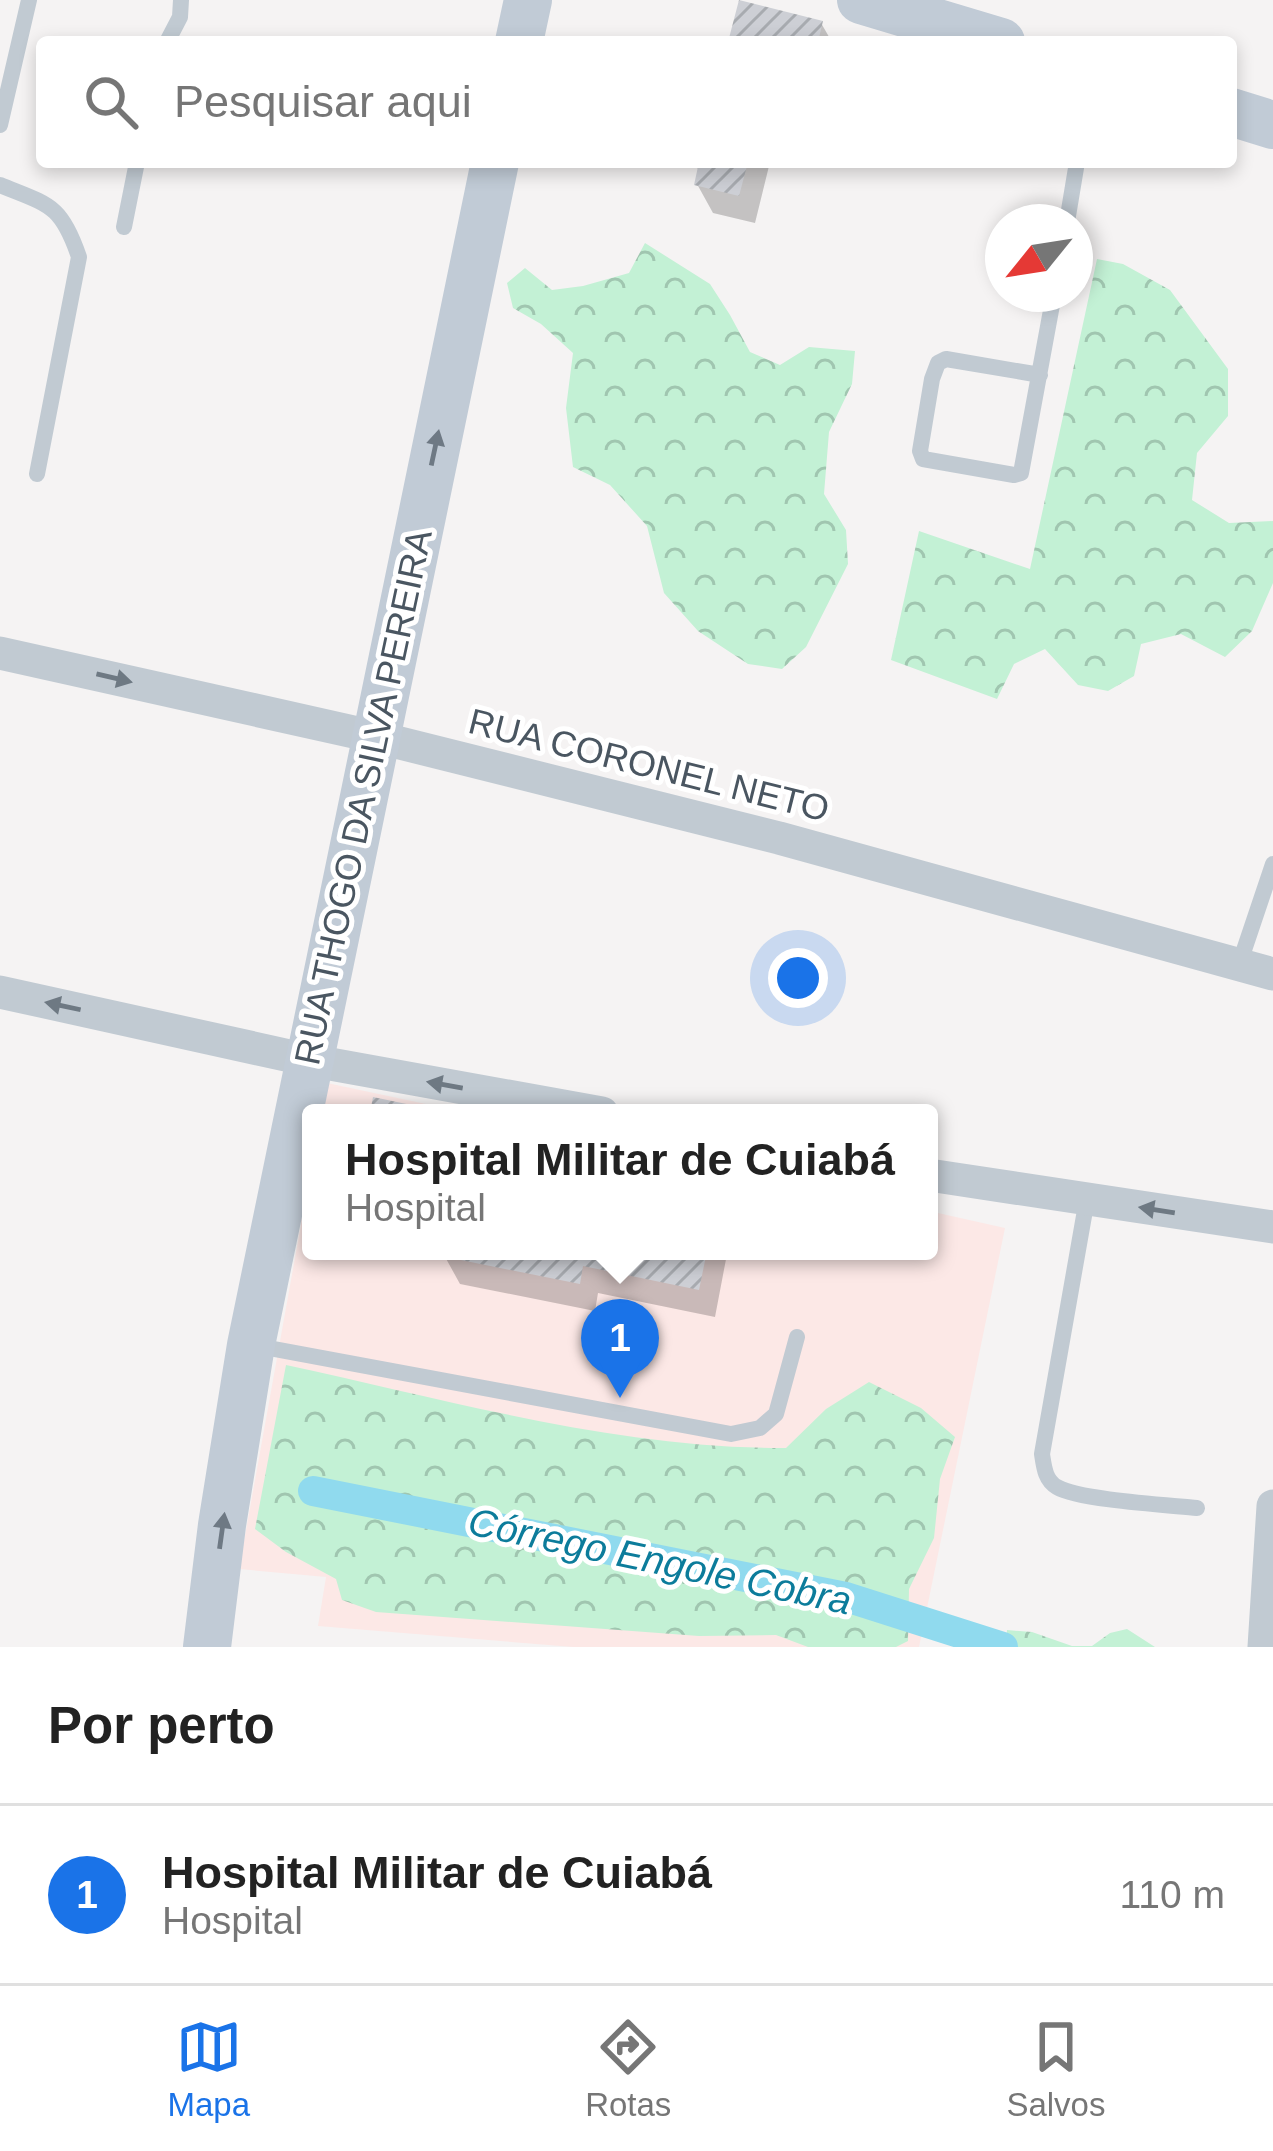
<!DOCTYPE html>
<html lang="pt">
<meta charset="utf-8">
<style>
body{margin:0;font-family:Helvetica,sans-serif;background:#f6f6f6;color:#222}
.compass{position:absolute;left:985px;top:204px;width:108px;height:108px;border-radius:50%;background:#fff;box-shadow:0 6px 18px #0003;rotate:240deg}
.you{position:absolute;left:798px;top:978px;width:42px;height:42px;margin:-30px;border:9px solid #fff;border-radius:50%;background:#1a73e8;box-shadow:0 0 0 18px #1a73e833}
.badge{display:grid;place-items:center;width:78px;height:78px;border-radius:50%;background:#1a73e8;color:#fff;font-size:39px;font-weight:700}
.pin{position:absolute;translate:-50% -99px;filter:drop-shadow(0 3px 6px #0008)}
.pin::after{content:'';position:absolute;top:63px;width:42px;height:36px;background:inherit;clip-path:polygon(0 0,100% 0,50% 100%)}
.popup{position:absolute;left:302px;top:1104px;width:636px;height:156px;box-sizing:border-box;display:grid;place-content:center;border-radius:12px;background:#fff;filter:drop-shadow(0 3px 9px #0005);font-size:39px;white-space:nowrap;color:#767676}
.popup b{font-size:45px;color:#222}
.popup::after{content:'';position:absolute;left:50%;top:100%;margin-left:-24px;border:24px solid transparent;border-top-color:#fff}
.list{margin:0;padding:0;list-style:none}
h2{display:flex;justify-content:space-between;align-items:center;height:156px;margin:0;padding:0 48px;font-size:51px}
h2 small{font-size:39px;font-weight:400;color:#767676}
.list li{display:grid;grid-template-columns:78px 1fr auto;gap:36px;align-items:center;box-sizing:border-box;height:180px;padding:0 48px;border-top:3px solid #e0e0e0}
.list b{display:block;font-size:45px;white-space:nowrap}
.list p{margin:0;font-size:39px;white-space:nowrap;color:#767676}
.list em{font-size:39px;font-style:normal;color:#767676}
.icon{flex:none;width:66px;height:66px;fill:none;stroke:currentColor;stroke-width:2;stroke-linecap:round;stroke-linejoin:round}
.map{position:relative;flex:none;width:1273px;height:1647px;overflow:hidden}
.search{position:absolute;background:#fff;box-shadow:0 6px 18px #0003;left:36px;right:36px;top:36px;height:132px;display:flex;align-items:center;gap:30px;box-sizing:border-box;padding:0 42px;border-radius:12px;color:#767676;font-size:45px}
.sheet{height:336px;background:#fff}
nav{display:flex;justify-content:space-around;align-items:center;box-sizing:border-box;height:168px;border-top:3px solid #e0e0e0;background:#fff;font-size:33px;color:#767676}
nav a{display:grid;justify-items:center;gap:6px}
nav .on{color:#1a73e8}
.map>svg:first-child{display:block}
.medical{fill:#fce8e6}
.forest{fill:url(#forest-crowns)}
.shadow{fill:#0003}
.lines{fill:none;stroke-linecap:round;stroke-linejoin:round}
.canal{stroke:#90daee;stroke-width:30}
.building{fill:url(#building-hatch)}
.lane{stroke:#c1cad2;stroke-width:16}
.street{stroke:#c1cad2;stroke-width:33}
.secondary{stroke:#c1cbd6;stroke-width:48}
.oneway{fill:#6e7984}
.oneway2{fill:#6e7983}
.labels{text-anchor:middle;dominant-baseline:central;stroke-width:10;stroke-linejoin:round;paint-order:stroke}
.street-label{font-size:36px;fill:#4a5661;stroke:#fff}
.water-label{font-size:39px;font-style:italic;fill:#0c7c9b;stroke:#fff}
</style>
<div class="map">
<svg width="1273" height="1647" viewBox="0 0 1273 1647">
<defs>
<pattern id="forest-crowns" width="20" height="18" patternUnits="userSpaceOnUse" patternTransform="scale(3)"><rect width="20" height="18" fill="#c3f1d5"/><path d="M2 6a3 3 0 1 1 6 0M12 15a3 3 0 1 1 6 0" fill="none" stroke="#a0c6b0"/></pattern>
<pattern id="building-hatch" width="6" height="6" patternUnits="userSpaceOnUse" patternTransform="scale(3)"><rect width="6" height="6" fill="#cdcfd5"/><path d="M-1 1l2-2M0 6l6-6M5 7l2-2" fill="none" stroke="#a8abb0"/></pattern>
</defs>
<rect width="100%" height="100%" fill="#f5f3f3"/>
<!-- medical -->
<path class="medical" d="M327,1083l141,30h-147z
M311,1169v82h618v-40l76,17 -86,419h-346l-255,-21 8,-49 -87,-8z"/>
<!-- forest -->
<path class="forest" d="M645,243l65,41 20,31 20,37 30,13 29,-18 46,4 -3,33 -23,48 -5,62 22,36 2,34 -42,83 -24,22 -34,-5 -50,-33 -34,-38 -17,-67 -37,-41 -37,-18 -7,-59 7,-55 -32,-29 -28,-16 -6,-25 18,-15 27,22 31,-4 46,-13z
M1097,259l26,5 47,26 58,79v47l-31,37 -5,47 37,23 44,-2v62l-21,48 -27,26 -44,-23 -40,10 -7,32 -26,15 -30,-6 -33,-36 -31,15 -17,35 -106,-39 28,-129 111,38z
M286,1365c163,35 332,84 500,83l40,-39 43,-27 52,26 34,29 -15,42 -6,59 -25,51 -1,52 -12,6h-88l-32,-12 -77,1 -323,-24 -34,-12 -6,-21 -50,-27 -31,-23z
M1127,1629l28,18h-149l1,-17 25,2 40,14h20l18,-13z"/>
<!-- shadow -->
<path class="shadow" d="M821,23l11,19h-101z
M702,162h68l-15,61 -42,-10 -16,-29z
M445,1251h280l2,3 -12,63 -117,-24 -3,18 -135,-27 -16,-29z"/>
<g class="lines">
<!-- canal -->
<path class="canal" d="M313,1491l533,106 157,50"/>
</g>
<!-- building -->
<path class="building" d="M739,0l84,21 -5,21h-90z
M699,162h49l-9,34 -45,-11z
M373,1097l67,14v2h-70z
M442,1251h265l-8,39 -116,-24 -3,18 -139,-28z"/>
<g class="lines">
<!-- lane -->
<path class="lane" d="M167,42l13,-25 1,-17
M0,125l29,-125
M0,185c49,20 61,19 79,72l-42,217
M1067,222l10,-60
M124,227l13,-65
M1040,375l-94,-16 -8,4 -6,16 -12,72 3,8 91,16 7,-2 33,-179
M1239,965l34,-101
M1087,1199l-45,255c2,13 3,26 15,33 22,13 110,18 140,21
M258,1346l473,88 29,-6 16,-14 21,-77"/>
<!-- street -->
<path class="street" d="M0,653l376,84 403,101 494,136
M0,992l308,68 294,53
M929,1175l344,52
M1264,1647l9,-141"/>
<!-- secondary -->
<path class="secondary" d="M861,0l140,42
M519,42l9,-42
M1231,112l42,13
M207,1647l15,-122 29,-180 244,-1183"/>
</g>
<!-- one-way arrows -->
<defs><path id="oneway-solid" d="M-6-.8H1V-3.2L6.5 0L1 3.2V.8H-6Z" transform="scale(3)"/></defs>
<g class="oneway">
<use href="#oneway-solid" transform="translate(435 448) rotate(-78)"/>
<use href="#oneway-solid" transform="translate(222 1531) rotate(-82)"/>
</g>
<g class="oneway2">
<use href="#oneway-solid" transform="translate(114 678) rotate(13)"/>
<use href="#oneway-solid" transform="translate(63 1006) rotate(-168)"/>
<use href="#oneway-solid" transform="translate(445 1085) rotate(-170)"/>
<use href="#oneway-solid" transform="translate(1157 1210) rotate(-171)"/>
</g>
<g class="labels">
<!-- street labels -->
<g class="street-label">
<text transform="translate(649 765) rotate(14)">RUA CORONEL NETO</text>
<text transform="translate(363 797) rotate(-78)">RUA THOGO DA SILVA PEREIRA</text>
</g>
<!-- water labels -->
<g class="water-label">
<text transform="translate(660 1561) rotate(12)">Córrego Engole Cobra</text>
</g>
</g>
</svg>
<svg class="compass" viewBox="-18 -18 36 36"><path d="M0-13l5 13h-10z" fill="#e53935"/><path d="M0 13l5-13h-10z" fill="#767676"/></svg>
<div class="you"></div>
<div class="pin badge" style="left:620px;top:1398px">1</div>
<div class="popup"><b>Hospital Militar de Cuiabá</b>Hospital</div>
<div class="search"><svg class="icon" aria-label="search" viewBox="0 0 24 24"><circle cx="10" cy="10" r="6"/><path d="M15 15l6 6"/></svg>Pesquisar aqui</div>
</div>
<section class="sheet">
<h2>Por perto<small></small></h2>
<ul class="list">
<li><span class="badge">1</span><div><b>Hospital Militar de Cuiabá</b><p>Hospital</p></div><em>110 m</em></li>
</ul>
</section>
<nav>
<a class="on"><svg class="icon" aria-label="map" viewBox="0 0 24 24"><path d="M3 6l6-2 6 2 6-2v14l-6 2-6-2-6 2zM9 4v14M15 6v14"/></svg>Mapa</a>
<a><svg class="icon" aria-label="directions" viewBox="0 0 24 24"><path d="M12 3l9 9-9 9-9-9zM9 14v-3h6M13 9l2 2-2 2"/></svg>Rotas</a>
<a><svg class="icon" aria-label="saved" viewBox="0 0 24 24"><path d="M7 4h10v16l-5-4-5 4z"/></svg>Salvos</a>
</nav>
